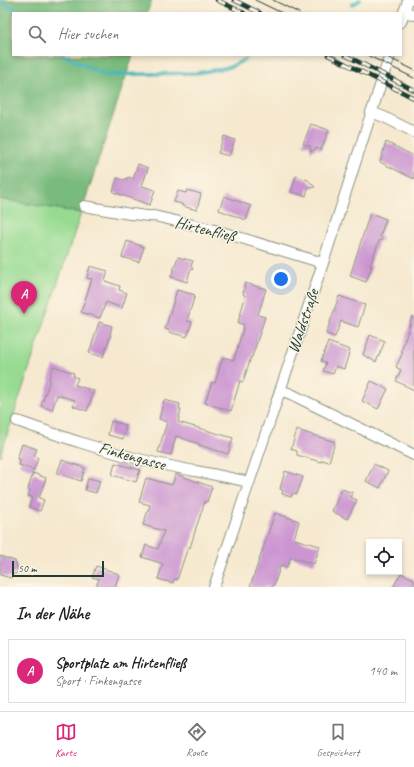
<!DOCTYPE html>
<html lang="de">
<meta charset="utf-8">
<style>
body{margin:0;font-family:Caveat,sans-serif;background:#f6f6f6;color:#222}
.controls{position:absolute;right:12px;bottom:12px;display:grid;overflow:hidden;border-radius:0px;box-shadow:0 2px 6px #0003}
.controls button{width:36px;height:36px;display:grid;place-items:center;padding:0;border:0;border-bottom:1px solid #e0e0e0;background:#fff;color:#222;font:20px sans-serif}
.scale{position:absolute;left:12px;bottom:10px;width:92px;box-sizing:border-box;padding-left:4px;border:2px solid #1f3d34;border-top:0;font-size:11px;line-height:14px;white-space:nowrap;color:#1f3d34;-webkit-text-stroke:3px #fcf5e5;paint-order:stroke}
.you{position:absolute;left:281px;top:279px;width:14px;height:14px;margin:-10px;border:3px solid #fff;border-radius:50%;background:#1a73e8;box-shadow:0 0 0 6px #1a73e833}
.badge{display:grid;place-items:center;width:26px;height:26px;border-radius:50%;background:#db2777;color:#fff;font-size:13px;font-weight:700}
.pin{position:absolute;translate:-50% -33px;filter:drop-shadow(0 1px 2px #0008)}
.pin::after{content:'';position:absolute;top:21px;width:14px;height:12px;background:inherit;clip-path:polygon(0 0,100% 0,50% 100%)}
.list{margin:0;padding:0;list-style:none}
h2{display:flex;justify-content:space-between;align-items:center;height:52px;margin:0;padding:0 16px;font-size:17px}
h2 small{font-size:13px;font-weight:400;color:#767676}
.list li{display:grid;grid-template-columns:26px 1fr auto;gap:12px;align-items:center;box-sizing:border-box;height:64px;margin:0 8px 8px;padding:0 8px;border:1px solid #e0e0e0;border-radius:0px}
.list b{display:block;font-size:15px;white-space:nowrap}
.list p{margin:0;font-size:13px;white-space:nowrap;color:#767676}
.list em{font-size:13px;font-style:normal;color:#767676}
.icon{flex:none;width:22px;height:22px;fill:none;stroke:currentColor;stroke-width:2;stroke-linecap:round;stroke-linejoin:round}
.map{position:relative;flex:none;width:414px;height:587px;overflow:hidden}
.search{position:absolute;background:#fff;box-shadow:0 2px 6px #0003;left:12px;right:12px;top:12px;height:44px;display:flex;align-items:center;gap:10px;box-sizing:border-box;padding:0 14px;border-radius:0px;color:#767676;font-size:15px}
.sheet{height:124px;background:#fff}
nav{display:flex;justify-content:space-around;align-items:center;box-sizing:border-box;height:56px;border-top:1px solid #e0e0e0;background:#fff;font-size:11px;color:#767676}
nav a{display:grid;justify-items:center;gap:2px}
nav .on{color:#db2777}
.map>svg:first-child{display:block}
.green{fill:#97db93;stroke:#5b8c64}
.forest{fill:#79bb7d;stroke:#4c7c58}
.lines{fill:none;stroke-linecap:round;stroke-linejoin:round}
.stream{stroke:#48b7be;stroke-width:3.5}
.building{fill:#cb95d1}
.street-casing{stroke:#8a9382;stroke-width:12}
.street{stroke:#fff;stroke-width:10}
.tram{stroke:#1f3d34;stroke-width:1}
.rail-casing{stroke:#1f3d34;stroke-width:4.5}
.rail{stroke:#fcf5e5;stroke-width:3;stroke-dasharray:9;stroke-linecap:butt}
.labels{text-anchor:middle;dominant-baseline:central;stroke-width:3;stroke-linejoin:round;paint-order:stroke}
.street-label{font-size:17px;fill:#1f3d34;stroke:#fcf5e5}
</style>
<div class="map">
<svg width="414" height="587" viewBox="0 0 414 587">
<rect width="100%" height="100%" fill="#fcf5e5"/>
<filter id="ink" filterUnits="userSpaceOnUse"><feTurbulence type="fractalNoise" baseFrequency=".025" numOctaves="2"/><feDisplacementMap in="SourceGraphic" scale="8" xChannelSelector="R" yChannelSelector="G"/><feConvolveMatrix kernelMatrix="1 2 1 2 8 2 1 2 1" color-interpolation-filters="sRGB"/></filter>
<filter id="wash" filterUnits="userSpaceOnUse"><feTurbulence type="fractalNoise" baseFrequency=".012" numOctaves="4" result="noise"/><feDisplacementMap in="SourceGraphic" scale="16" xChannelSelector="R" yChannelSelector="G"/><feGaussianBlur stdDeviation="0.9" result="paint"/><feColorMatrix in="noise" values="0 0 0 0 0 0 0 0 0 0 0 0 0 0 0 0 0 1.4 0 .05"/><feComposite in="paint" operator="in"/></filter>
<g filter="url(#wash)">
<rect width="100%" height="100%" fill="#f6e9d0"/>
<!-- green -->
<path class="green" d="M0,199l81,14 -81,243z"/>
<!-- forest -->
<path class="forest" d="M0,0h152l-5,13h-134v42h120l-52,158 -81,-14z"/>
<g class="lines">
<!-- stream -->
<path class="stream" d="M0,2l14,7 4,4
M352,5l8,-5
M63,55l42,20 92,-2 33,-6 16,-8"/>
</g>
<g id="blocks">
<!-- building -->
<path class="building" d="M311,124l18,6 -8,20 -5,-2 -5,4 -1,-6 -7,-2z
M224,136l11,4 -6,16 -11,-3z
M386,142l28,14v23l-34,-17z
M138,164l10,4 -6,18 13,4 -5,15 -37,-13 4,-14 7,2 5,-3 4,2z
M296,176l12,4 7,7 -7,1 -2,8 -15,-4z
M187,190l14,4 -4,16 -15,-4v-2l-8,-2 4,-11 8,2z
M224,196l27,10 -5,14 -27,-10z
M370,213l16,6 -6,17 3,4 -4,1 -9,25h2l-6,16 -16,-6z
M127,241l17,6 -5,15 -17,-5z
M178,257l15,4 -2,5 2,3 -3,2 -3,11 -16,-5z
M90,266l18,5 -3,10 15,5 -1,4 8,3 -5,15 -16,-6 -6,16 -19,-6 11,-33 -5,-1z
M245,283l21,6 -8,26 7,2 -13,40h-1l-8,25 -3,-1 -9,30 -26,-8 7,-21 3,1 8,-26 11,3 10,-35 -6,-2 7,-26v-2l-2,-1z
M177,290l18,5 -8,26 5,1 -5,15 -18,-5v-2l-4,-1z
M339,296l26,9 -7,22 -17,-6 -6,16 -9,-3z
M412,317h2v73l-18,-9 5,-11 -5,-3 7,-15h-2z
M99,322l13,4 -2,8h1l-8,23 -14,-4z
M370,335l15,6 -9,21 -13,-7z
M328,342l22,8 -6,19 -8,-3 -3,8 -10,-3 3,-8 -5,-2z
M53,366l21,7 -1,3 5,2 -3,7 19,6 -7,20 -14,-5 2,-6 -18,-5 -5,15 -11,-4 9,-26 -1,-1z
M371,381l17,8 -10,20 -16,-8z
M164,400l16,4 -1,5h2l-3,13 55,16 -5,16 -29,-9v-1l-23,-8 -5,19 -13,-3 9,-30 -8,-3z
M111,421l15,4 -3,14 -15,-4z
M297,430l38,12 -6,20 -7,-2 -1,2 -24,-7v-4l-6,-2z
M22,444l15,5 -3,7 4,2 -4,12 -15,-5 2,-5 -4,-1z
M62,460l23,8 -4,13 -24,-8z
M115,463l25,7 -4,12 -24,-7z
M374,464l14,7 -8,17 -14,-7z
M285,471l18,6 -6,17 -4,-1 -2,4 -9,-3 1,-4 -3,-1z
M33,473l13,5 -7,20 5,2 -4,11 -11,-4 3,-10 -4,-1 2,-6 -2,-1z
M176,474l36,13 -5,15 -2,-1 -9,27 -6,20 -2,-1 -11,33 -3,-1 -1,4 -15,-4 5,-15 -21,-7 4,-12 12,4 6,-18 -21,-6 7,-20 -11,-3 7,-24 26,7z
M88,478l12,3 -4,12 -11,-3z
M342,489l11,4 -3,4 7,3 -10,19 -15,-8z
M275,513l24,8 -5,18 26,7 -6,18 -23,-7 -4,10 -6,-2 -8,22h-23z
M0,556l15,5 4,11 -7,3 -1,3 -11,-3z
M96,566l23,8 -4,13h-19l3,-8 -7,-2z
M401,573l13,6v8h-21z"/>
</g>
</g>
<g filter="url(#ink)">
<use href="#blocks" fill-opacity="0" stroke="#8a9382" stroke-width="1"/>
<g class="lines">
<!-- street casing -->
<g class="street-casing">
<path id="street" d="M404,11l10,4
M401,22l7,-22
M371,112l13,5 30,15
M84,206l46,8c8,0 16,3 24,2l61,14 108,33
M280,390l11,4 123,61
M17,421c43,15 86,30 130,40 34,8 68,13 102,21
M214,587l109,-324 67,-208"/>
</g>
<!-- street -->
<use href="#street" class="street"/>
<!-- tram -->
<path class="tram" d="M255,0l27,13
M273,0l26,13
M367,55l47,23
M383,55l31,15"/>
<!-- rail casing -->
<g class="rail-casing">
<path id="rail" d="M217,0l27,13
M234,0l26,13
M328,55l86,43
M345,55l69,35"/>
</g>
<!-- rail -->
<use href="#rail" class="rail"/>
</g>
</g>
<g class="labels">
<!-- street labels -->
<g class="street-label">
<text transform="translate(205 229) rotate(14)">Hirtenfließ</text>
<text transform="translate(303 321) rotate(-71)">Waldstraße</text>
<text transform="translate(132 456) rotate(15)">Finkengasse</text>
</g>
</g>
</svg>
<div class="controls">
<button><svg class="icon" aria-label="locate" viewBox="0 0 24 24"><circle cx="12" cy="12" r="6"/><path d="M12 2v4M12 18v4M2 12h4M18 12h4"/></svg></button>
</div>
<div class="scale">50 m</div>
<div class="you"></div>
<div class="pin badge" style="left:24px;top:314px">A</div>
<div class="search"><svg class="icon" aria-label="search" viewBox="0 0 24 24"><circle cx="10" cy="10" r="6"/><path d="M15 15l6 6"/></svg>Hier suchen</div>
</div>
<section class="sheet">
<h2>In der Nähe<small></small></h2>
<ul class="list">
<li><span class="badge">A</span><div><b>Sportplatz am Hirtenfließ</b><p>Sport · Finkengasse</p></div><em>140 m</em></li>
</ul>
</section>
<nav>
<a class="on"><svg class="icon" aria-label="map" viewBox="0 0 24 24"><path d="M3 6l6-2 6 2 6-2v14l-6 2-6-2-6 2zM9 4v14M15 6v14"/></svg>Karte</a>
<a><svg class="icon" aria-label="directions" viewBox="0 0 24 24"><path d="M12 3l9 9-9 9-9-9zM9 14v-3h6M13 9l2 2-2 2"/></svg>Route</a>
<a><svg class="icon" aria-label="saved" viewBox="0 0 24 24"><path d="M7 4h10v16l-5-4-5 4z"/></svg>Gespeichert</a>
</nav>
